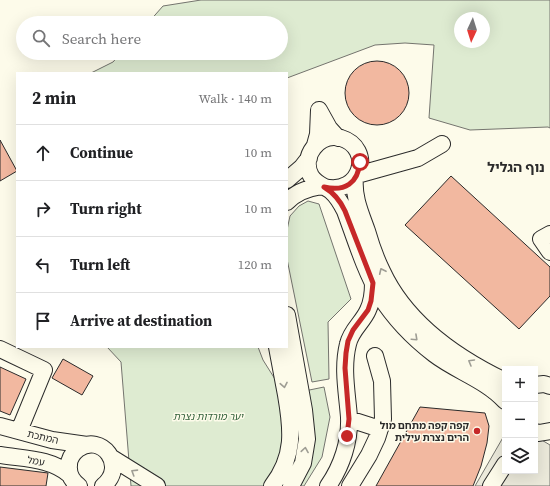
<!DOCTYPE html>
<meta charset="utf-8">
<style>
body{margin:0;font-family:"Source Serif 4","Noto Sans Hebrew",serif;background:#f2f2f2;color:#202124}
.controls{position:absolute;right:12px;bottom:12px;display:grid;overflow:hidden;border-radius:0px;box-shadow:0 4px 16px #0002}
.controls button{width:36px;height:36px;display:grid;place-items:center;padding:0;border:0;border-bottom:1px solid #e0e0e0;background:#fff;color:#202124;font:20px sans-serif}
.compass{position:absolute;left:454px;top:12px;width:36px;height:36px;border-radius:50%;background:#fff;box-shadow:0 4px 16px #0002;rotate:184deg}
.stop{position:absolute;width:12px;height:12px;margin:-9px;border:3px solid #c62828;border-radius:50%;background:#fff}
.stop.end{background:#c62828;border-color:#fff;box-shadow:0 1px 4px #0008}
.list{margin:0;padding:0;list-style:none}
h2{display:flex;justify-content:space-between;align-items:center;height:52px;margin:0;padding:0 16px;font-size:17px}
h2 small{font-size:13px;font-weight:400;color:#757577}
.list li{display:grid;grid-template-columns:26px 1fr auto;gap:12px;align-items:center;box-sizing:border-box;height:56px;padding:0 16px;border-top:1px solid #e0e0e0}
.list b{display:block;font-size:15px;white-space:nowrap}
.list em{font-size:13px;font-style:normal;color:#757577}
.icon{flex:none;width:22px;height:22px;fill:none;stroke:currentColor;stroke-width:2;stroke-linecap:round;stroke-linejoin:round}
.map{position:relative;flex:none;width:550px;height:486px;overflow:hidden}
.search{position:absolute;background:#fff;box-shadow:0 4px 16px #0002;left:16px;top:16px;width:272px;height:44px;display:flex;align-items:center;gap:10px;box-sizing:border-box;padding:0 14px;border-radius:22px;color:#757577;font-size:15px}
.panel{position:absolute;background:#fff;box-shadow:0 4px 16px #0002;left:16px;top:72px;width:272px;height:276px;border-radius:0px}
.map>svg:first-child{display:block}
.green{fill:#deebd1;stroke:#74746e;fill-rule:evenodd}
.parking{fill:#eceadb;stroke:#74746e}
.building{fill:#f2b8a0;stroke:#2b2b2b}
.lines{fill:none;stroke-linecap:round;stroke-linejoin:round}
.minor-casing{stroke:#2b2b2b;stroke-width:18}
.minor{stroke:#fdfbea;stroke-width:16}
.oneway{stroke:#9e9d94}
.route{stroke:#c62828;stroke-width:5}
.poi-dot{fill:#c62828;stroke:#fdfbea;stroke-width:1.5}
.labels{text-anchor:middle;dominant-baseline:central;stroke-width:3;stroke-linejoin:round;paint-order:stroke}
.park-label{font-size:10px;font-style:italic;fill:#34623c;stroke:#fdfbea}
.poi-label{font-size:10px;font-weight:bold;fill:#2b2b2b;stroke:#fdfbea;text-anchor:end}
.street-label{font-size:10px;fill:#2b2b2b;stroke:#fdfbea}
.district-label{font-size:14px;font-weight:bold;fill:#2b2b2b;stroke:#fdfbea}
</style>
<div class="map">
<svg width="550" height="486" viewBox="0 0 550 486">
<rect width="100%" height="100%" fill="#fdfbea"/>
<!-- green -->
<path class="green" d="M201,0h349v128l-2,-1 -78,3 -41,-12 5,-73 -29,-2 -30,2 -88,33v-5h-196l22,-11 8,-9h160v-30h-133l15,-17zM460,18h24v24h-24z
M308,201l11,3 32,95 -23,23 1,57 -17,3 -25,-123v-29l3,-14 9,-10z
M107,347h151l5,13 22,35 39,-8 6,30 -8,40 -18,29h-173l-10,-124z"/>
<!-- parking -->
<path class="parking" d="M505,434v37h30v-35l15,9v41h-75z"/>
<!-- building -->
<path class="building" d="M345 93a32 32 0 1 1 64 0a32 32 0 1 1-64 0Z
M0,140l17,31 -17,10z
M451,176l99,91v29l-31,33 -114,-104z
M63,359l30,17 -11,19 -30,-17z
M0,367l26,12 -16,36 -10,-4z
M420,407l65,6 4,13 -2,17 -6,23 -8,20h-97z
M0,467l48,6 -2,13h-46z"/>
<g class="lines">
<!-- minor casing -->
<g class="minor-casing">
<path id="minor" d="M315,145l3,-11 1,-24 10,18 9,10
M357,175l61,-17 24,-14
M355,178c-2,19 6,36 12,53 4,14 9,28 15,40 24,52 73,86 123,110
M287,180l15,-13 7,-9
M324,187c38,9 50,-39 17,-49 -22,-6 -41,19 -30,38 5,8 13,10 20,15 6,5 10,12 14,20 10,27 20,60 35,85 14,22 33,42 54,58 22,17 52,26 71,47
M287,202c9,-10 21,-14 34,-16
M550,234l-9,5 9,13
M287,315l17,95 3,29 -4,24 -12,23
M0,349l44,21 -25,61
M535,385l9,-1 6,2
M349,419l31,10
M0,426l52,14 35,5
M535,432l4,1 11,-2
M0,455c24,4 51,3 70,20
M112,458l45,28
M79,486c-7,-5 -11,-12 -10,-21 0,-6 4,-12 9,-16 23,-17 50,17 25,37
M272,486c23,-30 20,-56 14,-91 -3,-16 -6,-32 -9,-48
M328,486c14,-20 22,-45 21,-69 -2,-25 -7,-49 -1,-73 3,-14 15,-22 20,-34 4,-8 5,-18 5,-27
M350,486l19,-31 8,-17 6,-19 -1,-38 -7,-25
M491,486l14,-22"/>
</g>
<!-- minor -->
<use href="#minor" class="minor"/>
</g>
<!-- one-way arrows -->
<defs><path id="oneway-chevron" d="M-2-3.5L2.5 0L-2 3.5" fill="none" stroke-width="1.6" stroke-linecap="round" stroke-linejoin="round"/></defs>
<g class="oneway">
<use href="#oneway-chevron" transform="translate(382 271) rotate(-115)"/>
<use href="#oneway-chevron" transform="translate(415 338) rotate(43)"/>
<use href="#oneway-chevron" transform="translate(471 362) rotate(-150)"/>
<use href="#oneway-chevron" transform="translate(284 385) rotate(79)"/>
<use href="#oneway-chevron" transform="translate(305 450) rotate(-81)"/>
<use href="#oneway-chevron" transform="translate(134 472) rotate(-148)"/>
</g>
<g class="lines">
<!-- route -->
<path class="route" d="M347,436l2,-17 -4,-51 1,-15 2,-12 5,-11 15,-20 3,-9 2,-18 -28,-72c-5,-11 -11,-18 -21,-24 21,5 34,-4 36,-25"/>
</g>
<!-- markers -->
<circle class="poi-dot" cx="477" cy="431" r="4"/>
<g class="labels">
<!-- park labels -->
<g class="park-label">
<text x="208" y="416">יער מורדות נצרת</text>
</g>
<!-- poi labels -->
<g class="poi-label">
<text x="469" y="425">קפה קפה מתחם מול<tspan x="469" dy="12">הרים נצרת עילית</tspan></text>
</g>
<!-- street labels -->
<g class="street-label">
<text transform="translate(43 437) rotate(13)">המתכת</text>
<text transform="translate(36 461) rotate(10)">עמל</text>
</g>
<!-- district labels -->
<g class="district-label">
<text x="516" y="167">נוף הגליל</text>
</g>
</g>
</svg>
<div class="controls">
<button>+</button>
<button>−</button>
<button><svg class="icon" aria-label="layers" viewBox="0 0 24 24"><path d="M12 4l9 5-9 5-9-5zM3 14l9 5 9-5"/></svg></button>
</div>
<svg class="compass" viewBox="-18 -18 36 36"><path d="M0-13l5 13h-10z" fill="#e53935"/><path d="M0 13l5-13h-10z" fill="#757577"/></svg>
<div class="stop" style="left:360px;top:162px"></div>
<div class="stop end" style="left:347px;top:436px"></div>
<div class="search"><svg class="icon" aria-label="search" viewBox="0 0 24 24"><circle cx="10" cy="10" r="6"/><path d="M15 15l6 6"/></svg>Search here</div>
<section class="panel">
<h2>2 min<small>Walk · 140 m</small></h2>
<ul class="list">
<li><svg class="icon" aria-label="ahead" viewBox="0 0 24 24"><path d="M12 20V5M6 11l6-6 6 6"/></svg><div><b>Continue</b></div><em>10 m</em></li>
<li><svg class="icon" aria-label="right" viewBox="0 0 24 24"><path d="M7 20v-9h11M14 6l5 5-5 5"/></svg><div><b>Turn right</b></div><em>10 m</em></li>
<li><svg class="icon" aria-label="left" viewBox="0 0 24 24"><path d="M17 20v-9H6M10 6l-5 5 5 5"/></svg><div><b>Turn left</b></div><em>120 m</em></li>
<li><svg class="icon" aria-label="arrive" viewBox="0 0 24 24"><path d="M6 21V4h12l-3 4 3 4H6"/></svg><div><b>Arrive at destination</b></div></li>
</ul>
</section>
</div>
